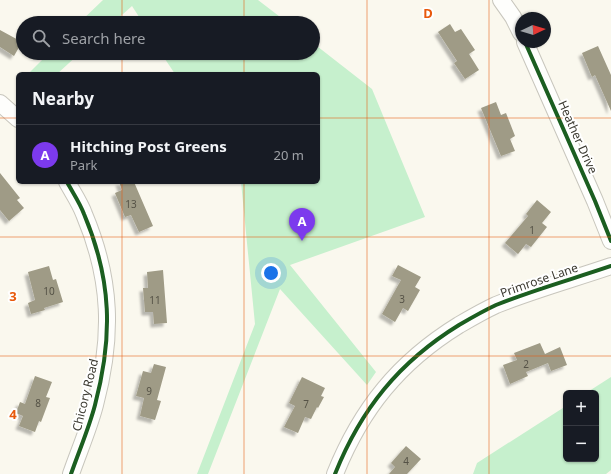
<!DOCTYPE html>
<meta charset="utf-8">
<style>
body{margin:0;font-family:"Noto Sans",sans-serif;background:#242831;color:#f1f3f6}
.controls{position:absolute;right:12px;bottom:12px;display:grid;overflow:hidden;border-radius:6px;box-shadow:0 1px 3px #0004}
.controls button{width:36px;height:36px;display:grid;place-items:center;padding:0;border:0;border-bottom:1px solid #363941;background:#171b24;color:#f1f3f6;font:20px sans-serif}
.compass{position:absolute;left:515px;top:12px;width:36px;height:36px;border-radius:50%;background:#171b24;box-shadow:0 1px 3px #0004;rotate:86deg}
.you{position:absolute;left:271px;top:273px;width:14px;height:14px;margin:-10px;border:3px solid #fff;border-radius:50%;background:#1a73e8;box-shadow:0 0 0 6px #1a73e833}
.badge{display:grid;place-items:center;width:26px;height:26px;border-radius:50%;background:#7c3aed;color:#fff;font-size:13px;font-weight:700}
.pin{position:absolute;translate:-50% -33px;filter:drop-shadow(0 1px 2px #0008)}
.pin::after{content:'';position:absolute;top:21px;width:14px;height:12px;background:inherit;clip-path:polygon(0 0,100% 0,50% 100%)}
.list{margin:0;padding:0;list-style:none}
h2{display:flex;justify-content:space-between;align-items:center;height:52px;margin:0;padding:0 16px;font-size:17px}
h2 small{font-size:13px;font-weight:400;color:#9ea1a6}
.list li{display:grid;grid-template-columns:26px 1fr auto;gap:12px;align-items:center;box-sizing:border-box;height:60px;padding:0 16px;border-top:1px solid #363941}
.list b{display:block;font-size:15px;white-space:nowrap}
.list p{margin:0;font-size:13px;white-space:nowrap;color:#9ea1a6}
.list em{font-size:13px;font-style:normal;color:#9ea1a6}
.icon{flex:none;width:22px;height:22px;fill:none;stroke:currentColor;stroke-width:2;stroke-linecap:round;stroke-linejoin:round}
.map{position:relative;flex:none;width:611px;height:474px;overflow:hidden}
.search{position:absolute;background:#171b24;box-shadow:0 1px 3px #0004;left:16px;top:16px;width:304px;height:44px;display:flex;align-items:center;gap:10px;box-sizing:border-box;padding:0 14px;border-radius:22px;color:#9ea1a6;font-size:15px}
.panel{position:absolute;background:#171b24;box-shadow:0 1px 3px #0004;left:16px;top:72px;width:304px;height:112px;border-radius:6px}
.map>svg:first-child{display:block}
.green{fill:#c6f0cd}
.building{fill:#9f9b86;filter:url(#shadow)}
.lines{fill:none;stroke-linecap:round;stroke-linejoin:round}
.minor-casing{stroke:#c8c6bd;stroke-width:18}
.minor{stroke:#fefefc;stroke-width:16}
.cycleway-casing{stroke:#fff;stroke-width:6}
.cycleway{stroke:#1b5e20;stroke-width:4}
.grid{fill:none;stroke:#e8590c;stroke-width:1;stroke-opacity:0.55}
.labels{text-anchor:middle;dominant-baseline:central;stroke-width:4;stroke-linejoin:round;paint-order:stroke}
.number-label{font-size:10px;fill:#555246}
.street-label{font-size:12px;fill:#3c3a31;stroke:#fff}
.grid-label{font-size:13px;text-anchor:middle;font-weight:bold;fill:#e8590c;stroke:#fff;stroke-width:4;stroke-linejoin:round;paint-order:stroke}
</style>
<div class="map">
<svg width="611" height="474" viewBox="0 0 611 474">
<defs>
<filter id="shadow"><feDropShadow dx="-3.5" dy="3.5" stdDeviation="1" flood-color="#0004"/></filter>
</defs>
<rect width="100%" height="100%" fill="#faf8ee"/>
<!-- green -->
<path class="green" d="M103,0h155l30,23h-145l-11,-17 -19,17h-34z
M313,43l59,46 53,128 -135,48 86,107 -9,13 -87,-96 -72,185h-11l58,-150 -14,-142h77v-108h-143l-14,-21h152z
M49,53h31l-23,21h-29z
M611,377v93l-5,4h-133l4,-11 89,-57v53h30v-66h-10z"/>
<!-- building -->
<path class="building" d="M450,24l5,8 6,-3 14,21 -6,4 10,16 -14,9 -11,-16 3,-2 -19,-29z
M0,30l22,12 -8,14 -14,-9z
M598,46l13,29v36l-16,-36 -3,2 -10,-24z
M496,102l5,13 5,-2 9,23 -5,3 5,12 -14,5 -20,-48z
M0,173l20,25 -3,2 7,8 -15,13 -9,-11z
M119,182h15l19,44 -14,6 -8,-17 -6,2 -10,-24 7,-3z
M537,200l14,12 -9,11 5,4 -16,20 -5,-3 -8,10 -13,-11 23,-27 -2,-2z
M398,265l23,12 -6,10 5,3 -12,21 -5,-3 -8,14 -13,-8 19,-34 -9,-4z
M49,266l4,14 3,-1 7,23 -19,6 1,2 -14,4 -3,-11 7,-3 -7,-28z
M163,270l4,53 -13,1 -1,-12h-8l-2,-24h5l-1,-16z
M540,343l5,11 15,-7 7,18 -16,6 -3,-8 -22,9 2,4 -18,8 -7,-19 14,-5 -3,-7z
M154,364l12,3 -9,33 4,1 -6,19 -15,-4 4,-18 -8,-2 7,-25 8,2z
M35,376l17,6 -6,15 4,1 -9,24 -2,-1 -4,11 -16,-6 4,-10 -7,-3 4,-11 5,2z
M302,377l23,11 -4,8 3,1 -6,11 -1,-1 -6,12 -6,-2 -7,16 -14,-6 11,-21 -6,-3z
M406,446l15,13 -14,15h-18l6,-7 -4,-4z"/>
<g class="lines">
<!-- minor casing -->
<g class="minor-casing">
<path id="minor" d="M501,0l12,17 8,16
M525,42l70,159 16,40
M0,103l18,16
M67,182c6,11 13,21 17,32 28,66 29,123 11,191 -6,23 -16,46 -24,69
M335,474c26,-65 64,-112 124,-149 12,-7 24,-14 37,-20 37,-15 77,-26 115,-39"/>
</g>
<!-- minor -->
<use href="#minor" class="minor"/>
<!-- cycleway casing -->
<g class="cycleway-casing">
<path id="cycleway" d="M525,42l70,159 16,40
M67,182c6,11 13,21 17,32 28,66 29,123 11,191 -6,23 -16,46 -24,69
M335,474c26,-65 64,-112 124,-149 12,-7 24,-14 37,-20 37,-15 77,-26 115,-39"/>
</g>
<!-- cycleway -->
<use href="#cycleway" class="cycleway"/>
</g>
<!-- grid -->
<path class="grid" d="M122,0v23M244,0v23M367,0v474M489,0v474M122,53v21M244,53v21M0,118h18M318,118h293M122,182v292M244,182v292M0,237h611M0,356h611"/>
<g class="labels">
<!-- number labels -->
<g class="number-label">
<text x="131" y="204">13</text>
<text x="532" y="230">1</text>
<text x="49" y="291">10</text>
<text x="402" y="299">3</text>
<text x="155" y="300">11</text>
<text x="526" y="364">2</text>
<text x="149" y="391">9</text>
<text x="38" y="403">8</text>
<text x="306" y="404">7</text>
<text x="406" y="461">4</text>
</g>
<!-- street labels -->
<g class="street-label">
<text transform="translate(578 137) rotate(66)">Heather Drive</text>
<text transform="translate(539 280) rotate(-19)">Primrose Lane</text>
<text transform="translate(85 395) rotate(-76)">Chicory Road</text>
</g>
</g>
<g class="grid-label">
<text x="428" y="18">D</text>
<text x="13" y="301">3</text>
<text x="13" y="419">4</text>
</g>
</svg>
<div class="controls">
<button>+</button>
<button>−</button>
</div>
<svg class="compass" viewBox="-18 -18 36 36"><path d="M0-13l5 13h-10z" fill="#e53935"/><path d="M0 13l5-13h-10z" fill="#9ea1a6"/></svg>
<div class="you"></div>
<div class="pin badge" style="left:302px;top:241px">A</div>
<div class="search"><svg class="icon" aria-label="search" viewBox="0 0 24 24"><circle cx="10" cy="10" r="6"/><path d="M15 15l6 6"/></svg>Search here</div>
<section class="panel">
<h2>Nearby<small></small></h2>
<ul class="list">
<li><span class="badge">A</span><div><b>Hitching Post Greens</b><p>Park</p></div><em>20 m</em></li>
</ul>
</section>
</div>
